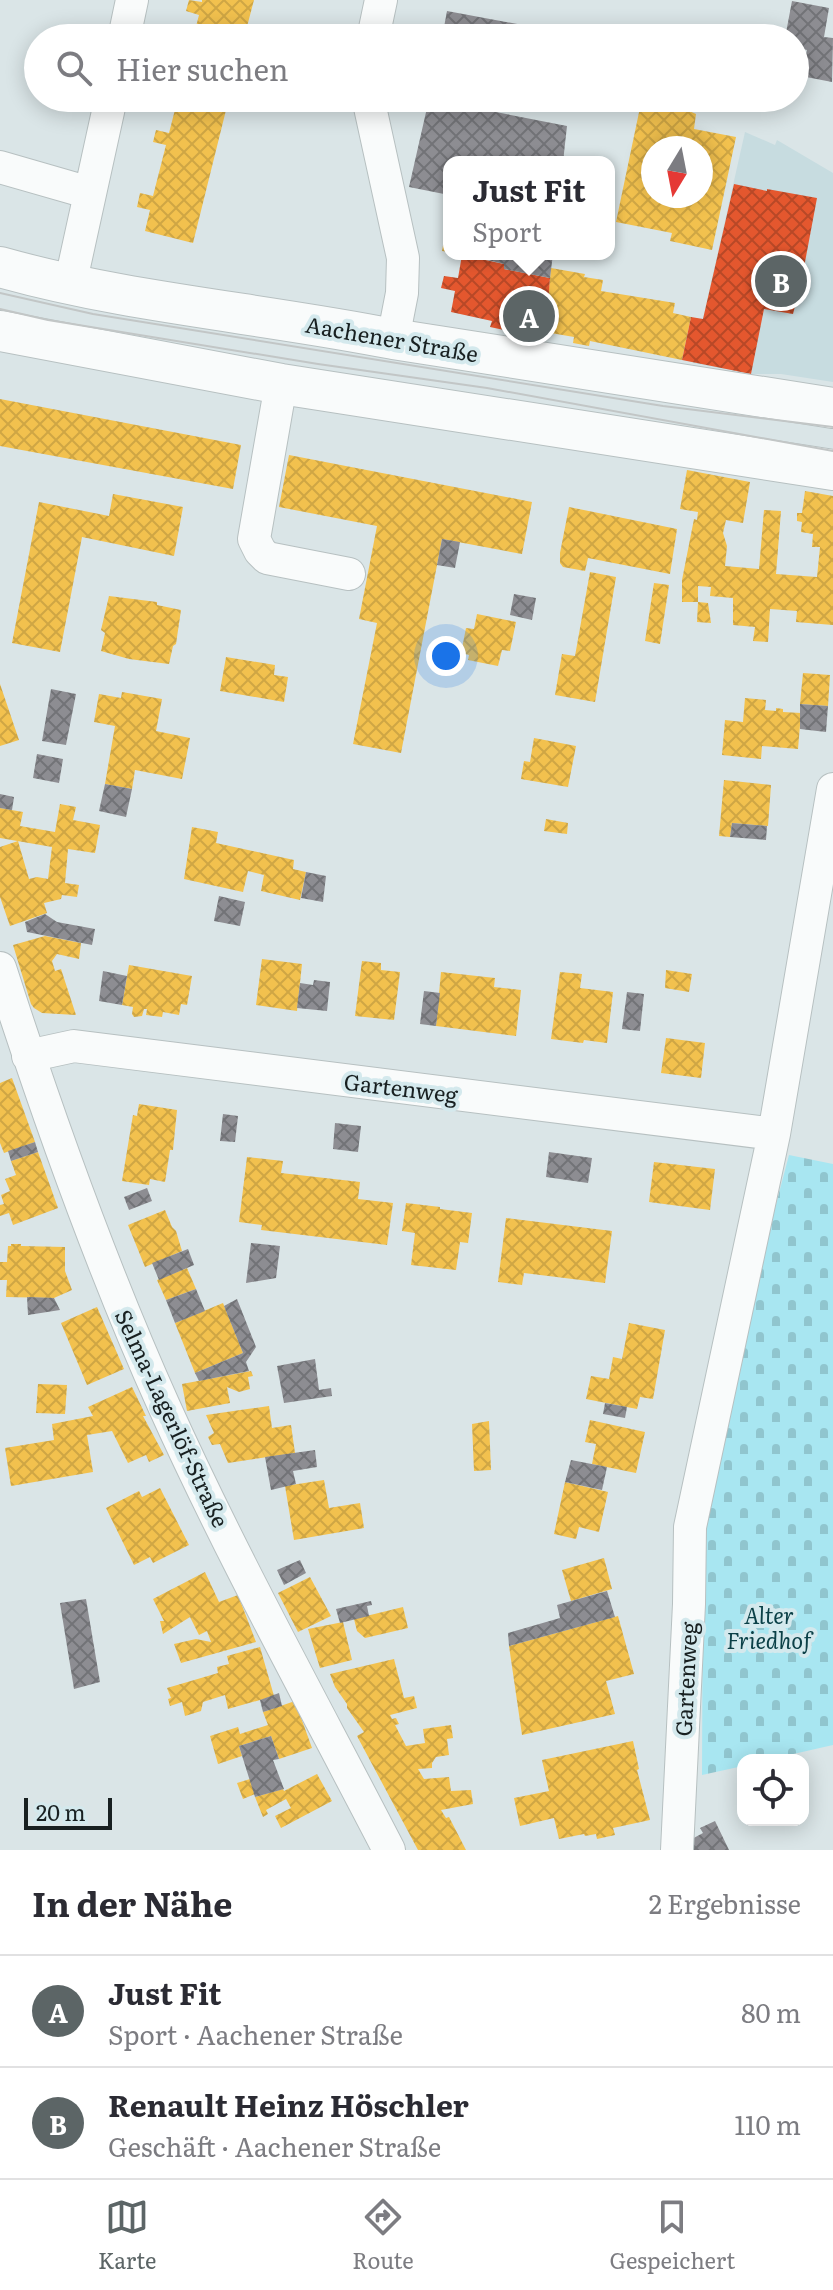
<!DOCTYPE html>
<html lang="de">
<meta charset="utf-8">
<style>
body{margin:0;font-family:Literata,serif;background:#f7f7f7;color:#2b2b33}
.controls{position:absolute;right:24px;bottom:24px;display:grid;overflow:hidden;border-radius:16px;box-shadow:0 4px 20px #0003}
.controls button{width:72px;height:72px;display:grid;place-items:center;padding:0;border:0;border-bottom:2px solid #e1e1e2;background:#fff;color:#2b2b33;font:40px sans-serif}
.compass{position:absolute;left:641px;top:136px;width:72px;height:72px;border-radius:50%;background:#fff;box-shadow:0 4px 20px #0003;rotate:190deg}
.scale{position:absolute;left:24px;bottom:20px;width:88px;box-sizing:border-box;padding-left:8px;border:4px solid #182021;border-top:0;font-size:22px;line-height:28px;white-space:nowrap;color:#182021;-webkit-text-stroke:6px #d4e9ed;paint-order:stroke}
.you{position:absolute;left:446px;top:656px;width:28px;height:28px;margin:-20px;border:6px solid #fff;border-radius:50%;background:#1a73e8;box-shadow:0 0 0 12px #1a73e833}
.badge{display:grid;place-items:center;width:52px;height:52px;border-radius:50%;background:#5c6566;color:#fff;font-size:26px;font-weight:700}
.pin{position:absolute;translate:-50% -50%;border:4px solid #fff;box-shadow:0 2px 8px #0006}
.popup{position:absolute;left:443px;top:156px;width:172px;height:104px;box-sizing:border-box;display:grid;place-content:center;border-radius:16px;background:#fff;filter:drop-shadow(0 2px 6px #0005);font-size:26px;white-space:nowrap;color:#7c7c81}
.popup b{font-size:30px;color:#2b2b33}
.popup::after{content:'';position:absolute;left:50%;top:100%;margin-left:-16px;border:16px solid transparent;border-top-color:#fff}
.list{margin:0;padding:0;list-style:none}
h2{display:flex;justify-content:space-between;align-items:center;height:104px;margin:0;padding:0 32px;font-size:34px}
h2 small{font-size:26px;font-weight:400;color:#7c7c81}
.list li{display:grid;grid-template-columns:52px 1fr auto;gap:24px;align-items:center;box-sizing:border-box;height:112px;padding:0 32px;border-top:2px solid #e1e1e2}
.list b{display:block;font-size:30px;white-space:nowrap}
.list p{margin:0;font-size:26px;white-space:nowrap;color:#7c7c81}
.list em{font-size:26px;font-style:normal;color:#7c7c81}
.icon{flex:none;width:44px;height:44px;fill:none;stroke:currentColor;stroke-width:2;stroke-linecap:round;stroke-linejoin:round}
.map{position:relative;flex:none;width:833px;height:1850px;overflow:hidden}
.search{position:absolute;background:#fff;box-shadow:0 4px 20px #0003;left:24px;right:24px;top:24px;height:88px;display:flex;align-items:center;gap:20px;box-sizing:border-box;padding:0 28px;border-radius:44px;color:#7c7c81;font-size:30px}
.sheet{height:328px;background:#fff}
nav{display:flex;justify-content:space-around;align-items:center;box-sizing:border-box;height:112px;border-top:2px solid #e1e1e2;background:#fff;font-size:22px;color:#7c7c81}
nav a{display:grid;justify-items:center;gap:4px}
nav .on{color:#5c6566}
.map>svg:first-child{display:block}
.built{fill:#c7dce0}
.cemetery{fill:url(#cemetery-stones)}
.homes{fill:url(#homes-cross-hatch);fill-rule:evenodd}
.shops{fill:url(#shops-cross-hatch)}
.industry{fill:url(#industry-cross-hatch)}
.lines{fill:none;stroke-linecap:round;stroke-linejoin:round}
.minor-casing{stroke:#b7c0c1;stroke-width:34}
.major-casing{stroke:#b7c0c1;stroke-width:42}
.minor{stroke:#f9fbfb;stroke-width:32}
.major{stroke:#f9fbfb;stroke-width:40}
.tram{stroke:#c2c6c6;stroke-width:2}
.labels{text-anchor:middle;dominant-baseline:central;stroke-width:8;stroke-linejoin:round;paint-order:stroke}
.street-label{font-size:22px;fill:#182021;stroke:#d4e9ed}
.park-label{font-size:22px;font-style:italic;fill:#0b4047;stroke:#d4e9ed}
</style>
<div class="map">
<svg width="833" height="1850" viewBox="0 0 833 1850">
<defs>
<pattern id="cemetery-stones" width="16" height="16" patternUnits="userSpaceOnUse" patternTransform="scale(2)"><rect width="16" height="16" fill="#a8e6f1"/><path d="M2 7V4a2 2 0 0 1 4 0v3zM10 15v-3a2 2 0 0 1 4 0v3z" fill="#90c5ce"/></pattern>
<pattern id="homes-cross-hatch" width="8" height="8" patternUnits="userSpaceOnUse" patternTransform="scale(2)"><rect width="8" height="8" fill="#f2c14e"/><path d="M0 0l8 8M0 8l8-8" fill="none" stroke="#cfa644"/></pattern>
<pattern id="shops-cross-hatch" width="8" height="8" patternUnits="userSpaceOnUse" patternTransform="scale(2)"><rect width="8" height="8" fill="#e4572e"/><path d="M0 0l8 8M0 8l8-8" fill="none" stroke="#b84827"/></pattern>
<pattern id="industry-cross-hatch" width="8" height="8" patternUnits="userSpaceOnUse" patternTransform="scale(2)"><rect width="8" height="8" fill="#8d8d92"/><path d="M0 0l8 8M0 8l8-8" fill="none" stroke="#727377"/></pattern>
</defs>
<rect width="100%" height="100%" fill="#dae5e7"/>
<!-- built -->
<path class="built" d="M745,132l30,13 2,-5 56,33v209l-52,-8h-30l-58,-11z"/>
<!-- cemetery -->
<path class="cemetery" d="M789,1155l44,9v581l-66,15h-24v6l-41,9 1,-238 71,-325z"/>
<!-- homes -->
<path class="homes" d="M189,0l13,2v-2h52l-10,38h-51l6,-23 -13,-4z
M178,98h51l-36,145 -48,-12 5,-21 -13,-3 3,-14 13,3 13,-51 -13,-3 3,-12 13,3z
M642,98h18l36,16 -2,15 42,8 -24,113 -42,-9 2,-8 -56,-11zM653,148h48v48h-21l-1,4 -15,-4h-11z
M447,224h2v28l-7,-1z
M551,268l34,6 -1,3 19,3 -2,11 74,12 -2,10 18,4 -9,43 -92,-19 -1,5 -16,-3 1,-6 -29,-5z
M0,399l241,46 -8,44 -233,-43z
M289,455l243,47 -10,52 -80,-15 -41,214 -48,-9 24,-121 -18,-4 18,-93 -98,-19z
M687,470l63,12 -7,41 -17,-3 -3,13 4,13 -2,20 34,3 5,-59 17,1 -5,63 41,3 3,-30h-8l1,-13 -12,-2 1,-10 -5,-1v-8h5l3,-22 28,5v129l-37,-3 1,-11 -27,-2 -2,33 -15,-1 2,-14 -22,-2v-27l-23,-2 1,-9 -13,-1v16h-16v-22l12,-61 3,1 1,-8 -18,-3z
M113,494l70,13 -9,49 -92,-19 -22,115 -48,-9 27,-141 70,14z
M569,507l108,22 -7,45 -82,-16 -3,13 -22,-4 -3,-4v-10z
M590,572l26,5 -21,125 -40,-7 7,-41 13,2z
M654,583l15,2 -9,59 -15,-3z
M109,596l48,6v3l24,5 -5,34 -3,2 -4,18 -40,-5 -28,-8 4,-18 -4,-3z
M698,602l10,1 3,20 -14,-1z
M477,614l39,8 -6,29 -8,-1 -4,16 -30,-6 1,-5 -8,-2 5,-25 8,1z
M226,657l49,8 -1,10 14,2 -4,25 -64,-11z
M803,673l27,2 -2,31 -28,-2z
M0,684l19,56 -19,6z
M122,692l40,7 -6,32 34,7 -8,41 -47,-9 -3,19 -27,-5 10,-58 -21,-4 5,-28 22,4z
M745,698l21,2 -1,10 11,1v-3l7,1v3l18,1 -3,36 -36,-3 -1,13 -39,-4 3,-35 18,2z
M534,738l42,8 -8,41 -47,-8 3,-18 6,1z
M724,780l47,5 -3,41 -36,-3 -2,14 -11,-1z
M60,804l16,3 -3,13 27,5 -5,28 -27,-4 -3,34 14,2 -2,12 -15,-2 -1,4 -17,4 3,10 -37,13 -10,-29v-50l18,-6 11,38 8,-2 11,2 4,-32 -52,-9v-30l23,4 -3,14 35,6z
M546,819l22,4 -1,11 -23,-3z
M192,827l26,5 -2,11 78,17 -1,9 13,3 -6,28 -39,-9 3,-16 -16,-4 -5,21 -59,-13z
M45,936l36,7 -2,16 -22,-5 -5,7 3,10 6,-2 15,46 -34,-2 -8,-5 -3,-4 -18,-59z
M262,959l40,5 -5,47 -41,-6z
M362,961l19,2v7l19,2 -6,48 -39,-4z
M129,965l63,11 -5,29 -6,-1 -2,11 -16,-3 -1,5 -16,-2 1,-6h-3l-2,7 -8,1 -2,-3 1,-7 -11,-2z
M666,970l26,4 -3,18 -24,-4z
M441,972l54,6 -1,9 27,3 -5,46 -80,-10z
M560,972l22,2 -2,14 33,4 -6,51 -23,-3 -1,3 -32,-4z
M666,1038l39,5 -4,35 -40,-5z
M12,1078l23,64 -31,11 -4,-10v-60z
M139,1104l38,6 -4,40h-3l-5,32 -15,-3 -1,6 -27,-4 11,-66 4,1z
M38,1152l20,56 -45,17 -4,-12 -9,3v-11l4,-1 -3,-9 9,-4 -5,-12 11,-4 -5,-14z
M247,1157l36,4 -2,12 79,9 -2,17 35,4 -6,42 -126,-15 1,-5 -23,-3z
M654,1162l61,7 -5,41 -61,-8z
M406,1203l34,4v2l32,4 -4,30 -8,-1 -4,28 -45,-5 4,-32 -13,-2z
M165,1210l7,17 4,4 6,20 -37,16 -17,-42z
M506,1218l106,13 -7,52 -81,-10 -2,12 -24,-3z
M11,1244h10v2l44,1v24l7,19 -18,8 -48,-1 1,-17h-7v-18h7l1,-16h3z
M187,1268l9,21 -30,11 -9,-20z
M223,1303l20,50 -48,20 -20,-50z
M97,1307l27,62 -37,16 -26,-62z
M629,1323l36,7 -12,69 -13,-2 -3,12 -51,-10 5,-23 18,3 4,-22 9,2z
M251,1371l2,5 -5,1 2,12 -11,3 -12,-5 3,16 -43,8 -5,-27z
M38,1384l29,1 -2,29 -29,-1z
M132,1387l14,29h-3l21,39 -15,7 -3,-7 -18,8 -16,-32 -25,4 6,37 -82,14 -6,-38 49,-8 -2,-16 41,-8 -5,-9z
M269,1406l3,22 19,-3 4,28 -67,10 -8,-19 -8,1 -4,-8 6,-4 -8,-18z
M590,1420l55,12 -9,41 -44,-9 4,-20 -11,-2z
M489,1421l2,49 -17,1 -2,-47z
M324,1480l5,28 31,-5 4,25 -70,12 -9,-54z
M565,1482l43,10 -9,40 -20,-5 -3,12 -22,-5z
M160,1488l29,57 -36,18 -3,-6 -16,8 -28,-57 33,-17 3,6z
M604,1558l8,31 -41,12 -9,-31z
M205,1572l14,30 19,-7 18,47 -75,21 -7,-19 22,-5 15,3 -4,-11 -8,4 -9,-18 -27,17 -3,-13h4l-11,-22z
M310,1577l21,39 -33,16 -20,-39z
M403,1607l5,21 -43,10 -8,-7 -3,-12z
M618,1616l16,58 -28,7 9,33 -93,21 -13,-89z
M343,1622l9,38 -32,8 -12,-39z
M260,1647l14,49 -46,13 -3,-14 -22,7 -2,9 -16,5 -3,-14 -12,4 -2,-7 3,-1 -4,-10 51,-15 -1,-6 12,-3 -2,-8z
M394,1659l10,39 10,-2 3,12 -27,7 2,4 4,-1 3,6 -4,1 11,21 19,-3 -2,-14 28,-4 2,13 -6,1 2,16 -13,2 -4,6v5l-14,1 6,10 25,-2 2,14 20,-1 2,14 -32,6 5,8 3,-1 17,33h-48l-61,-114 7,-4 -17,-24v-4l-12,-17 -5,-13z
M295,1701l17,47 -33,11 -8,-23 -32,10 3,10 -24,8 -8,-28 28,-9 2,7 28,-9 -5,-13z
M633,1741l6,28 -2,1 13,50 -37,8 2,7 -18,4 -1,-5 -11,2 -1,-2 -25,5 -5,-21 -34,8 -6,-28 35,-7 -7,-31z
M317,1774l15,27 -51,27 -6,-12 16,-8 -5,-9 -20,11 2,4 -5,3 -8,-20 28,-8 1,2z
M250,1779l5,15 -12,5 -6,-16z"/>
<!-- shops -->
<path class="shops" d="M734,184l33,7v-2l50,9 -15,80 -9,36 -29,-5 -13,65 -69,-14 9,-43 12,2z
M462,255l42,9v5l46,9 -4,52 -41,-6 -1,6 -14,-3 2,-6 -41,-9 4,-21 -14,-3 3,-12 14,2z"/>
<!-- industry -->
<path class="industry" d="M792,1l37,7 -5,29 9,1 -1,44 -31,-6 6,-26 -12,-3v-9h-10z
M447,11l124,23v4h-129z
M429,99l138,27 -4,36h-114v33l-40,-8z
M464,254h89l-3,24 -46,-9v-5z
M442,539l18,3 -5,26 -18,-3z
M514,594l22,4 -4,22 -22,-5z
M51,689l25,5 -10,51 -24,-4z
M800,704l28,2 -2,26 -26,-3z
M37,754l26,5 -4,24 -26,-5z
M105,784l27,5 -6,28 -27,-6z
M0,794l14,3 -2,13 -12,-2z
M732,823l35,3 -1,14 -36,-3z
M306,872l20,4 -3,26 -22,-4z
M219,896l26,6 -5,24 -26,-5z
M45,914l12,8 38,7 -3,16 -65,-13 -2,-10z
M103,971l24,5 -5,29 -23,-4z
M314,980l16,2 -3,29 -30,-3 3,-25 13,2z
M424,991l16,2 -4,33 -16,-2z
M627,992l17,2 -4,37 -18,-2z
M223,1114l15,2 -3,26 -15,-1z
M335,1123l26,3 -3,26 -25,-3z
M35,1142l3,10 -27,9 -3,-10z
M549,1152l43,6 -4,25 -42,-6z
M147,1188l5,13 -23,9 -5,-13z
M251,1243l29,3 -4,32 -30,5z
M188,1249l6,16 -35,15 -7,-17z
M196,1289l9,22 -30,12 -9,-23z
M27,1297l27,1 6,12 -32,5z
M237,1299l19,48 -10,15 3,9 -50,10 -4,-8 48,-20 -19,-47z
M315,1359l4,31 12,-2 1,8 -48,7 -7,-37z
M605,1403l22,4 -2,11 -22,-4z
M315,1450l2,17 -24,4 3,13 -25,6 -6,-33z
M571,1460l36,7 -5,23 -37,-8z
M300,1560l6,13 -22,12 -7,-15z
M607,1591l8,26 -106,29 -1,-13 52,-15 -3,-13z
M86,1599l14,83 -26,7 -14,-86z
M371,1601l1,4 -5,1 2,10 -29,7 -4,-14z
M279,1693l3,13 -19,6 -3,-12z
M271,1736l8,23 -6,1 11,29 -29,8 -16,-51z
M715,1821l14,29h-35l-4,-10 13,-7 -3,-5z"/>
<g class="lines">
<!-- minor casing -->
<g class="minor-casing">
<path id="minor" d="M124,38l8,-38
M373,38l8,-38
M368,98l35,160 -1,35 -9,46
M0,167l90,26
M70,285l41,-187
M281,384l-27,155 6,12 7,7 82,16
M0,968c48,149 100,296 164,438 68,151 149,297 225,444
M28,1056l46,-10 700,88 -84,393 -1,77 -12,246
M774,1134l59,-345"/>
</g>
<!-- major casing -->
<g class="major-casing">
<path id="major" d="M0,267c127,36 263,46 393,72l440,69
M0,331l281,53 552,86"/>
</g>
<!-- minor -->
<use href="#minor" class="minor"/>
<!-- major -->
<use href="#major" class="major"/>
<!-- tram -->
<path class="tram" d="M0,293l93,21 570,92 170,21
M0,309l48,11 270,44 169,24 346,63"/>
</g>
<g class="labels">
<!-- street labels -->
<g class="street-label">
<text transform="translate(392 338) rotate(10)">Aachener Straße</text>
<text transform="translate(401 1087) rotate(7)">Gartenweg</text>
<text transform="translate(173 1418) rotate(65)">Selma-Lagerlöf-Straße</text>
<text transform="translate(685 1679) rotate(-87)">Gartenweg</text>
</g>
<!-- park labels -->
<g class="park-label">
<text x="769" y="1614">Alter<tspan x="769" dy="25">Friedhof</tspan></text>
</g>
</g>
</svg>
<div class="controls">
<button><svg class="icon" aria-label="locate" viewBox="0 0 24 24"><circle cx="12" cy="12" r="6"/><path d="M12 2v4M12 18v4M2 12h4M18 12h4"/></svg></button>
</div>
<svg class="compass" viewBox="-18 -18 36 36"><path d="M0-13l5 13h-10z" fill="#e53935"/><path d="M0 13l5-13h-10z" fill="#7c7c81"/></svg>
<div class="scale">20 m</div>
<div class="you"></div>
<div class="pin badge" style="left:529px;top:316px">A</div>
<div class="popup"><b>Just Fit</b>Sport</div>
<div class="pin badge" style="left:781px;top:281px">B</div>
<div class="search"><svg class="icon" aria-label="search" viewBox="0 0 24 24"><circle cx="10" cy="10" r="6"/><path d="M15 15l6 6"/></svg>Hier suchen</div>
</div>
<section class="sheet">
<h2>In der Nähe<small>2 Ergebnisse</small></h2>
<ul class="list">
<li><span class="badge">A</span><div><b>Just Fit</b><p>Sport · Aachener Straße</p></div><em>80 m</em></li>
<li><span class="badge">B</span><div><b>Renault Heinz Höschler</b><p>Geschäft · Aachener Straße</p></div><em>110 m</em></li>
</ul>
</section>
<nav>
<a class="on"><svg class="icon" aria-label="map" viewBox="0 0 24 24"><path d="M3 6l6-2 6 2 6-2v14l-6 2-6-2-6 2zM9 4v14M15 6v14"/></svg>Karte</a>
<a><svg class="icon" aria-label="directions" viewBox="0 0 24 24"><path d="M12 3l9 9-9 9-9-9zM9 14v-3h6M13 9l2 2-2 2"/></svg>Route</a>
<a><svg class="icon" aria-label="saved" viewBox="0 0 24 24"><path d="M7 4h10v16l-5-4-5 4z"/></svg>Gespeichert</a>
</nav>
